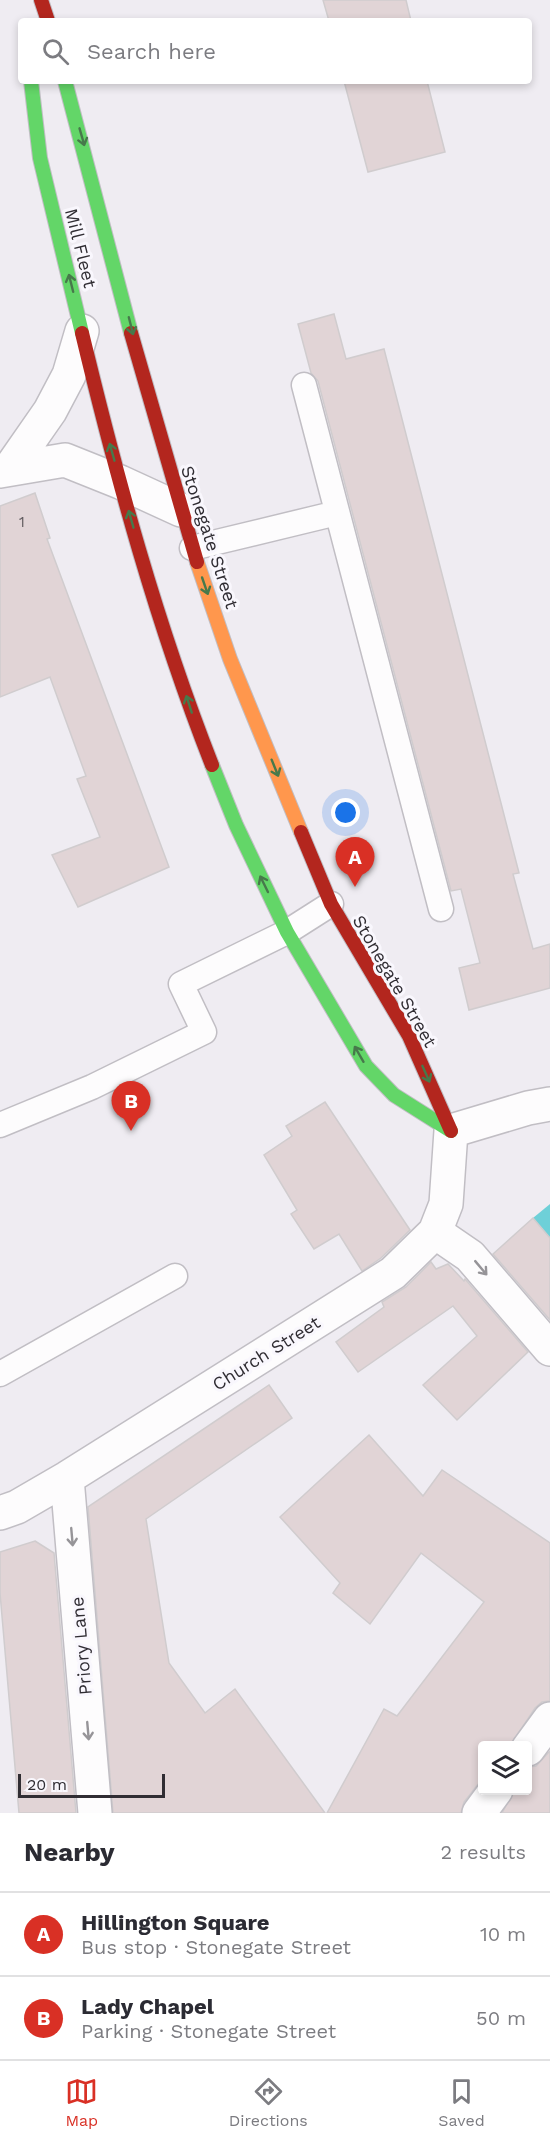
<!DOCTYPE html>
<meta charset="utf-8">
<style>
body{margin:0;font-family:"Work Sans",sans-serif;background:#f7f7f7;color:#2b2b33}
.controls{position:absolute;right:18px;bottom:18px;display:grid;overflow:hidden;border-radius:6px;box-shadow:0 3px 9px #0003}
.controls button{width:54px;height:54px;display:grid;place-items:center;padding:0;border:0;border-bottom:2px solid #e1e1e2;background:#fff;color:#2b2b33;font:30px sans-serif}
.scale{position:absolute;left:18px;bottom:15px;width:147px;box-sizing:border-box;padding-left:6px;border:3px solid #302d33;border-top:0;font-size:16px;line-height:21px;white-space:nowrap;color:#302d33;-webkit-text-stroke:4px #f9f7fd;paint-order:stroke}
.you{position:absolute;left:346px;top:813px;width:21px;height:21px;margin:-15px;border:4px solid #fff;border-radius:50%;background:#1a73e8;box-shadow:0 0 0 9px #1a73e833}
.badge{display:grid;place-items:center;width:39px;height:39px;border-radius:50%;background:#d93025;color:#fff;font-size:20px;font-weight:700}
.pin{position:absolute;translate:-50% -50px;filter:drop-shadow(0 2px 3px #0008)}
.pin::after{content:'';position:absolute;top:32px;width:21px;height:18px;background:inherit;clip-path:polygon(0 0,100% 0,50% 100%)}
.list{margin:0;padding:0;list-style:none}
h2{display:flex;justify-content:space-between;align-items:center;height:78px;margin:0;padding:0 24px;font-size:26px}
h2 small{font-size:20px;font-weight:400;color:#7c7c81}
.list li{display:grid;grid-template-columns:39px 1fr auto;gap:18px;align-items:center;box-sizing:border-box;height:84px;padding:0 24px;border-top:2px solid #e1e1e2}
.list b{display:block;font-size:22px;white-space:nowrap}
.list p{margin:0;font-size:20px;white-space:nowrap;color:#7c7c81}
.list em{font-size:20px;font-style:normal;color:#7c7c81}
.icon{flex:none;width:33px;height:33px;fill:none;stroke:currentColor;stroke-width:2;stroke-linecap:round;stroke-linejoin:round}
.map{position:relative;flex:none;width:550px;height:1813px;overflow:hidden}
.search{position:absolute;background:#fff;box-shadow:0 3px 9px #0003;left:18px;right:18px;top:18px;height:66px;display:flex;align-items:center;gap:15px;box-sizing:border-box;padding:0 21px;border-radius:6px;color:#7c7c81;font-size:22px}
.sheet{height:246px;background:#fff}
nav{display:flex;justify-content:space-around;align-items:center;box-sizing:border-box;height:84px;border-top:2px solid #e1e1e2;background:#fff;font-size:16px;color:#7c7c81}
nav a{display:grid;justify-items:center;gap:3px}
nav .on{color:#d93025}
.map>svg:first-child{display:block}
.water{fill:#6ed0d8}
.building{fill:#e1d4d6;stroke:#d0ccce;stroke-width:1.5}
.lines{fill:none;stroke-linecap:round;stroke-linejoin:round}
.lane-casing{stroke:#c1bec4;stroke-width:27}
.street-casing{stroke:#c1bec4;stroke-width:36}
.fast-casing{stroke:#c1bec4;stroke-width:16}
.slow-casing{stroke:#c1bec4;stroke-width:16}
.jam-casing{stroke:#c1bec4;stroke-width:16}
.lane{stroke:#fdfcfd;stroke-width:24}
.street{stroke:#fdfcfd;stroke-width:33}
.fast{stroke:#63d668;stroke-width:14}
.slow{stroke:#ff974d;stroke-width:14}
.jam{stroke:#b3261e;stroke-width:14}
.oneway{stroke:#47794b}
.oneway2{stroke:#969498}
.labels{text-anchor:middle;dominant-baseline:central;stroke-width:6;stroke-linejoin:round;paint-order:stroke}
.number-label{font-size:15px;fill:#5f5a5e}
.street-label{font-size:18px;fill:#302d33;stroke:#f9f7fd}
</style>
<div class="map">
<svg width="550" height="1813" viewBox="0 0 550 1813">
<rect width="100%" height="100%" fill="#efecf2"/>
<!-- water -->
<path class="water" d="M550,1204v34l-17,-20z"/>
<!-- building -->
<path class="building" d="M323,0h83l5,21h-82z
M344,81h83l18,71 -77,20z
M334,314l12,45 38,-10 135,524 -6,1 20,75 17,-5v44l-81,22 -10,-42 21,-5 -19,-74 -10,2 -133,-510 -7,-8 -13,-49z
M35,493l15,45 -3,1 122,328 -91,40 -26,-52 48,-18 -23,-58 9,-3 -36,-99 -50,20v-191z
M325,1102l85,128 -29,28 -19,13 -23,-37 -25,15 -23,-35 6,-4 -33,-55 28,-19 -6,-10z
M533,1218l17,20v82l-57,-66z
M431,1262l5,7 12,-5 16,17 1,-2 63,73 -71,68 -34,-35 54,-49 -24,-30 -95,66 -22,-30 48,-35 -2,-5 24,-15z
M269,1385l23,33 -146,101 23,144 36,50 30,-24 90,124h-212l-25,-306z
M369,1435l54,61 19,-26 108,73v158l-8,1 -7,6 -25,38h-27v32l-19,24 -3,11h-134l57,-104 13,7 87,-114 -63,-49 -51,71 -37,-31 7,-10 -60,-66z
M35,1541l19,12 22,260h-57l-19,-220v-41z
M550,1751v62h-48l12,-22h14v-24l8,-1z"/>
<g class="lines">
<!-- lane casing -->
<g class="lane-casing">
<path id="lane" d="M304,385l137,524
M192,548l145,-35
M0,1125l92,-38 112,-55 -23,-48 106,-52 44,-28
M0,1374l175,-98"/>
</g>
<!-- street casing -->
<g class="street-casing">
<path id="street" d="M11,467l39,-56 19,-36 13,-44
M0,471l65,-11 55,22 61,28
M435,1232l35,24 80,93
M67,1478l28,335
M0,1513l17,-6 50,-29 326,-205 42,-41 11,-28 5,-73 77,-23 22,-4
M528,1749l22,-30
M479,1813l17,-23"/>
</g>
<!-- fast casing -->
<g class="fast-casing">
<path id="fast" d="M31,81l9,77 42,175
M65,81l66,252
M212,765l24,60 51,107 79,134 28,29 57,36"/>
</g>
<!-- slow casing -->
<g class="slow-casing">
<path id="slow" d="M197,562l33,97 71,173"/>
</g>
<!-- jam casing -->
<g class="jam-casing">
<path id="jam" d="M41,0l7,21
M82,333c35,146 75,292 130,432
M131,333l66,229
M301,832l30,72 78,132 42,95"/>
</g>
<!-- lane -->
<use href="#lane" class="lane"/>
<!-- street -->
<use href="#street" class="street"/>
<!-- fast -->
<use href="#fast" class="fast"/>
<!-- slow -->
<use href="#slow" class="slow"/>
<!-- jam -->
<use href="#jam" class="jam"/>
</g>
<!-- one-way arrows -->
<defs><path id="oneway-shaft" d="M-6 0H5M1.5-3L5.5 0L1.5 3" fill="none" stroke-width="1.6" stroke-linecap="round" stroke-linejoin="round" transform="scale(1.5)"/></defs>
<g class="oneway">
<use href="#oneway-shaft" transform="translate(82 137) rotate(74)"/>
<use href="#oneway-shaft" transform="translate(71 283) rotate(-104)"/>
<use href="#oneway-shaft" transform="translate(131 326) rotate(76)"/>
<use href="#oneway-shaft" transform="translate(112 452) rotate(-106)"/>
<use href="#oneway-shaft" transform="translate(131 519) rotate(-106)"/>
<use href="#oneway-shaft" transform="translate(205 586) rotate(71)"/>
<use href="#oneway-shaft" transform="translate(189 704) rotate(-108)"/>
<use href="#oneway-shaft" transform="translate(275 768) rotate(68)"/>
<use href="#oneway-shaft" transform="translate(264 884) rotate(-116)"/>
<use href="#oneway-shaft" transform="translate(359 1054) rotate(-120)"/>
<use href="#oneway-shaft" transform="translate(426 1074) rotate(66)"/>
</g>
<g class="oneway2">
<use href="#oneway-shaft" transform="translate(481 1268) rotate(50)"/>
<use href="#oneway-shaft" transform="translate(72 1537) rotate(85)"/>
<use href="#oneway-shaft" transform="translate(88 1731) rotate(85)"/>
</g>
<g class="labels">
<!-- number labels -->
<g class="number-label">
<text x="22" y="522">1</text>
</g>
<!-- street labels -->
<g class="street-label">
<text transform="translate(81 248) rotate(76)">Mill Fleet</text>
<text transform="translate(210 537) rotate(72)">Stonegate Street</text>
<text transform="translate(395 981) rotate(60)">Stonegate Street</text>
<text transform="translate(266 1353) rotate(-32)">Church Street</text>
<text transform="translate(81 1646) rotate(-95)">Priory Lane</text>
</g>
</g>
</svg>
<div class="controls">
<button><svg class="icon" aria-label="layers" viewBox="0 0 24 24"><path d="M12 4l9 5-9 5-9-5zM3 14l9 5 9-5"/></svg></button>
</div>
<div class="scale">20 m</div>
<div class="you"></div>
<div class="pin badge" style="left:355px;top:887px">A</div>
<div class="pin badge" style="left:131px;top:1131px">B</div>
<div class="search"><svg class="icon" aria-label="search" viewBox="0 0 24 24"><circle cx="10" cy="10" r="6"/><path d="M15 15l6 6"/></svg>Search here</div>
</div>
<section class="sheet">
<h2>Nearby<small>2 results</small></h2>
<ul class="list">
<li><span class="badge">A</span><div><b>Hillington Square</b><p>Bus stop · Stonegate Street</p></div><em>10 m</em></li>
<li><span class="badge">B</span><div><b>Lady Chapel</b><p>Parking · Stonegate Street</p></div><em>50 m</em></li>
</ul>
</section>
<nav>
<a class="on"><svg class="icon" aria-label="map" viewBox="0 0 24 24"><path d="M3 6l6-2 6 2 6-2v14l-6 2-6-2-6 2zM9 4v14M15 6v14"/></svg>Map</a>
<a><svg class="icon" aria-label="directions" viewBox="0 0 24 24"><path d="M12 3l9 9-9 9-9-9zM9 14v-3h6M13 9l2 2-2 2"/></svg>Directions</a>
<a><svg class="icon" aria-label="saved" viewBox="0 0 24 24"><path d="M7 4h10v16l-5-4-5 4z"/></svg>Saved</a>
</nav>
